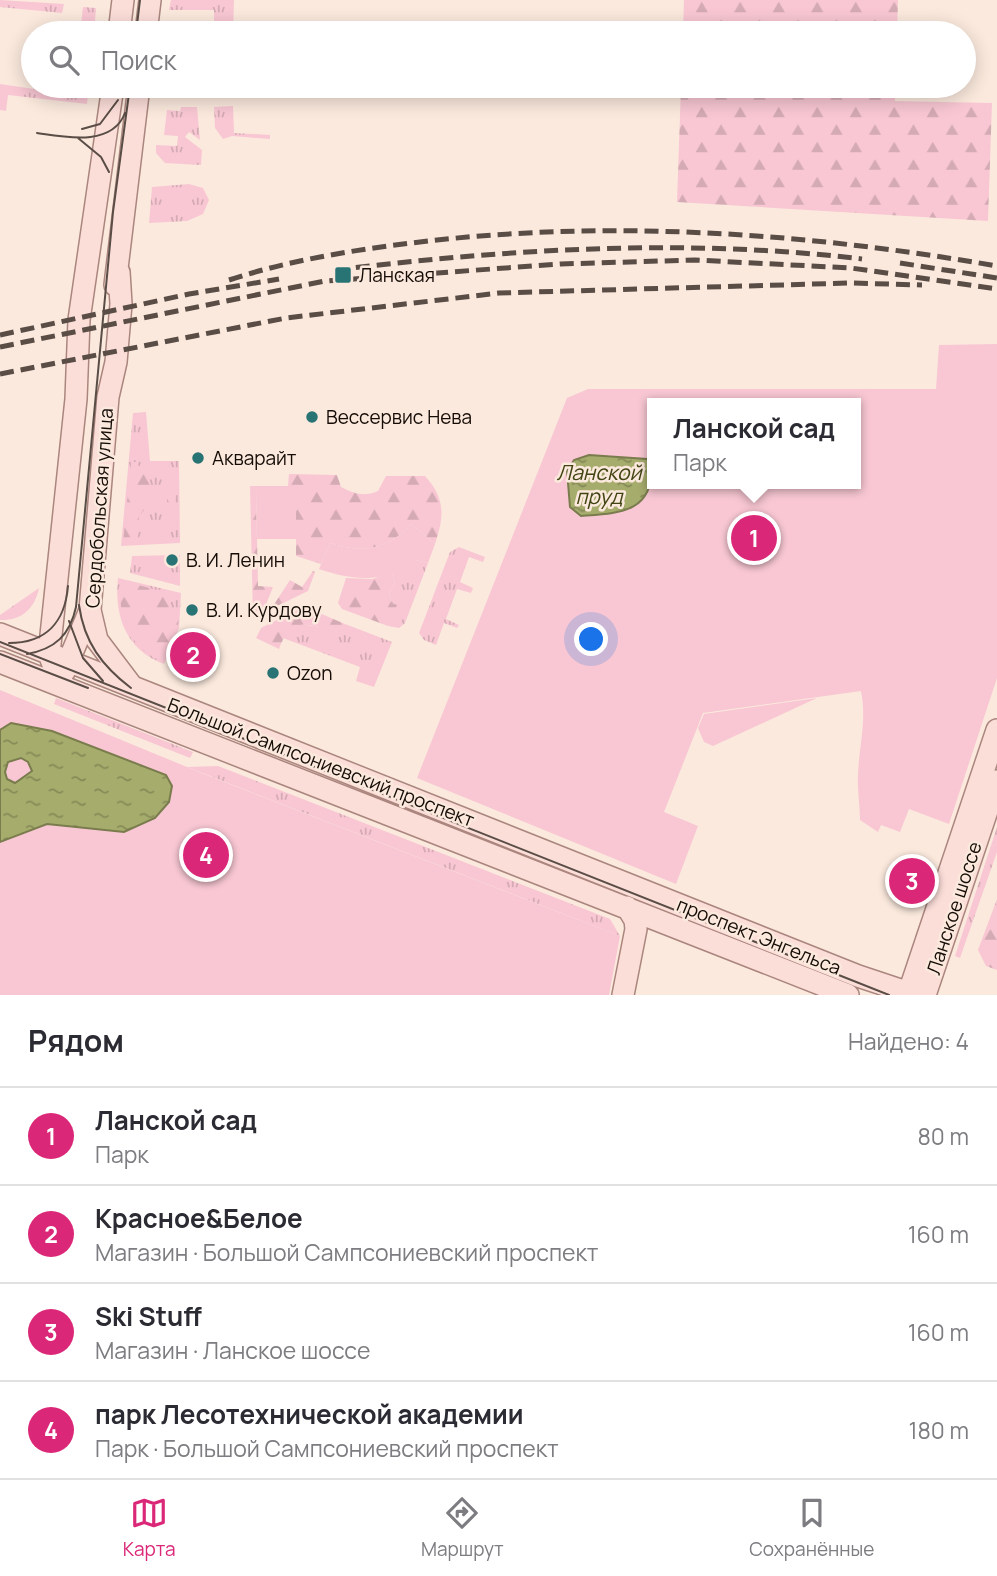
<!DOCTYPE html>
<html lang="ru">
<meta charset="utf-8">
<style>
body{margin:0;font-family:Manrope,sans-serif;background:#f2f2f3;color:#2b2b33}
.you{position:absolute;left:592px;top:640px;width:24px;height:24px;margin:-18px;border:5px solid #fff;border-radius:50%;background:#1a73e8;box-shadow:0 0 0 10px #1a73e833}
.badge{display:grid;place-items:center;width:46px;height:46px;border-radius:50%;background:#db2777;color:#fff;font-size:23px;font-weight:700}
.pin{position:absolute;translate:-50% -50%;border:4px solid #fff;box-shadow:0 2px 7px #0006}
.popup{position:absolute;left:647px;top:398px;width:214px;height:91px;box-sizing:border-box;display:grid;place-content:center;border-radius:0px;background:#fff;filter:drop-shadow(0 2px 5px #0005);font-size:23px;white-space:nowrap;color:#7c7c81}
.popup b{font-size:26px;color:#2b2b33}
.popup::after{content:'';position:absolute;left:50%;top:100%;margin-left:-14px;border:14px solid transparent;border-top-color:#fff}
.list{margin:0;padding:0;list-style:none}
h2{display:flex;justify-content:space-between;align-items:center;height:91px;margin:0;padding:0 28px;font-size:30px}
h2 small{font-size:23px;font-weight:400;color:#7c7c81}
.list li{display:grid;grid-template-columns:46px 1fr auto;gap:21px;align-items:center;box-sizing:border-box;height:98px;padding:0 28px;border-top:2px solid #e1e1e2}
.list b{display:block;font-size:26px;white-space:nowrap}
.list p{margin:0;font-size:23px;white-space:nowrap;color:#7c7c81}
.list em{font-size:23px;font-style:normal;color:#7c7c81}
.icon{flex:none;width:38px;height:38px;fill:none;stroke:currentColor;stroke-width:2;stroke-linecap:round;stroke-linejoin:round}
.map{position:relative;flex:none;width:997px;height:995px;overflow:hidden}
.search{position:absolute;background:#fff;box-shadow:0 4px 18px #0003;left:21px;right:21px;top:21px;height:77px;display:flex;align-items:center;gap:18px;box-sizing:border-box;padding:0 24px;border-radius:38px;color:#7c7c81;font-size:26px}
.sheet{height:483px;background:#fff}
nav{display:flex;justify-content:space-around;align-items:center;box-sizing:border-box;height:98px;border-top:2px solid #e1e1e2;background:#fff;font-size:19px;color:#7c7c81}
nav a{display:grid;justify-items:center;gap:4px}
nav .on{color:#db2777}
.map>svg:first-child{display:block}
.grass{fill:url(#grass-tufts)}
.forest{fill:url(#forest-firs)}
.park{fill:#f8c7d3;fill-rule:evenodd}
.water{fill:url(#water-ripples);stroke:#7a7c4d;stroke-width:2;fill-rule:evenodd}
.lines{fill:none;stroke-linecap:round;stroke-linejoin:round}
.major-casing{stroke:#aa867e;stroke-width:24}
.major{stroke:#fcded9;stroke-width:21}
.tram{stroke:#594d46;stroke-width:2}
.rail{stroke:#594d46;stroke-width:5;stroke-dasharray:14 7;stroke-linecap:butt}
.poi-dot{fill:#287373;stroke:#fbe9dd;stroke-width:2.5}
.labels{text-anchor:middle;dominant-baseline:central;stroke-width:5;stroke-linejoin:round;paint-order:stroke}
.poi-label{font-size:19px;fill:#150c06;stroke:#fbe9dd;text-anchor:start}
.street-label{font-size:19px;fill:#150c06;stroke:#fbe9dd}
.water-label{font-size:21px;font-style:italic;fill:#414413;stroke:#fbe9dd}
</style>
<div class="map">
<svg width="997" height="995" viewBox="0 0 997 995">
<defs>
<pattern id="grass-tufts" width="24" height="20" patternUnits="userSpaceOnUse" patternTransform="scale(1.75)"><rect width="24" height="20" fill="#f8c7d3"/><path d="M3 7l-1-3M5 7V3M7 7l1-3M15 17l-1-3M17 17v-4M19 17l1-3" fill="none" stroke="#d4aab4"/></pattern>
<pattern id="forest-firs" width="22" height="20" patternUnits="userSpaceOnUse" patternTransform="scale(1.75)"><rect width="22" height="20" fill="#f8c7d3"/><path d="M5 1l3.5 6h-7zM16 11l3.5 6h-7z" fill="#d4aab4"/></pattern>
<pattern id="water-ripples" width="26" height="14" patternUnits="userSpaceOnUse" patternTransform="scale(1.75)"><rect width="26" height="14" fill="#a6ac6c"/><path d="M2 4q2-2 4 0t4 0M15 11q2-2 4 0t4 0" fill="none" stroke="#868a57"/></pattern>
</defs>
<rect width="100%" height="100%" fill="#fbe9dd"/>
<!-- grass -->
<path class="grass" d="M0,0l64,4 -2,9 -62,-6z
M171,0h63l-1,33h-19v-23h-45z
M83,7l13,1 -2,25h-14z
M0,84l34,5 16,-3 6,4 32,4 -1,10 -79,-9 -2,16 -6,-1z
M233,106l1,27 36,2v4l-38,-3 -9,3 -8,-11 -1,-21z
M181,107h16l3,33 -11,-8 -4,5 17,13 -1,15 -36,-2 -9,-10v-8l21,1 1,-10 -14,-1 3,-25 13,1z
M189,184l14,4 6,12 -6,14 -16,7 -38,2 3,-36z
M146,412l4,49h29l1,82 -59,3 12,-133z
M459,547l26,10 -2,5 -14,-5 -9,25 13,6 -2,5 -14,-4 -11,30 13,6 -2,3 -13,-5 -8,22 -12,-5 -5,-7 31,-81z
M180,555v31l-50,-13 2,-17z
M415,560l13,3 -23,60 -6,5 -11,-2 8,-21 -4,-2 -3,-10 6,-10 -3,-10z
M118,578l63,15 -2,35 -15,36c-38,-14 -50,-48 -46,-86z
M39,588c-4,20 -17,33 -39,32v-5z
M299,624l37,5 9,-5 47,18 -18,45 -18,-6 4,-14 -77,-29 6,-10z
M56,698l137,54 -3,6 -136,-54z
M218,766l392,153 10,17 -433,-169z
M997,827v25l-37,106 -5,-2z"/>
<!-- forest -->
<path class="forest" d="M684,0h214l-1,33h-214z
M681,86h214v15l97,2 -4,118 -311,-19z
M131,462h5l14,18 -1,24 -10,12 -1,23 -15,4z
M170,466l7,4 -4,60 -6,-3v-56z
M289,474l48,1 4,12c14,7 23,10 37,4l8,-15h39c21,23 19,41 10,68l-24,-20c-22,26 -50,30 -81,19l-9,21 -25,-8v-65h-40l2,95 15,1 -10,25 -10,6 -3,-132h38z
M313,571l2,1 -7,19 -37,18 19,-29 12,7z
M392,573l3,10 -6,10 3,10 5,2 -9,21 -46,-17 -4,-6 8,-25 26,1z
M120,580l51,14v17l8,2 -1,14 -14,35c-36,-13 -46,-47 -44,-82z
M299,609h11l35,15 -8,6c-31,-4 -45,-16 -58,19l-23,-11 5,-10z
M997,899v71l-11,-4 -8,-16z"/>
<!-- park -->
<path class="park" d="M997,344v334l-48,146 -40,-15 -9,23 -19,-7 -3,7 -18,-12c0,-15 -3,-31 -2,-45 1,-29 9,-55 3,-84l-158,22 -39,99 34,14 -22,58 -259,-106 150,-380 21,-9h348l3,-44zM652,403h204v81h-204z
M256,491h40v48h-39z
M411,524l24,20 -7,19 -13,-3c-28,25 -64,20 -96,9l11,-26c31,11 59,7 81,-19z
M0,690l204,84 416,162 -11,59h-609z
M817,698l-104,48 -9,-4 -6,-14 6,-14z"/>
<!-- water -->
<path class="water" d="M589,455l58,4 5,6c1,48 -32,48 -71,51l-11,-9 -3,-36 7,-11z
M11,723l41,8 114,44 6,11 -3,16 -14,16 -31,14 -77,-8 -47,18v-112zM21,758l7,4 4,9 -17,12 -8,-4 -2,-7 3,-10z"/>
<g class="lines">
<!-- major casing -->
<g class="major-casing">
<path id="major" d="M119,33l4,-33
M146,33l4,-33
M119,272l2,32 -5,58 -8,35 -18,213 7,30 34,45
M115,285l24,-199
M0,634l858,342 57,19
M0,662l848,333
M54,667l-5,-13 27,-255 3,-79 34,-234
M64,672l26,-62
M623,995l13,-66 -1,-9 -8,-13
M908,995l89,-265
M925,995l72,-214"/>
</g>
<!-- major -->
<use href="#major" class="major"/>
<!-- tram -->
<path class="tram" d="M136,33l4,-33
M82,129l18,-5 18,-24
M37,133c28,4 75,14 88,-20
M78,138l23,19 8,15
M79,605c5,37 23,61 52,83
M69,621l14,37 20,23
M0,642l889,353
M9,643c37,0 56,-21 59,-57
M0,654l88,34
M27,654c28,-5 43,-19 49,-47l37,-395 17,-126"/>
<!-- rail -->
<path class="rail" d="M900,263l97,15
M335,270c174,-21 352,-32 527,-11
M229,280c67,-22 138,-32 208,-40 188,-20 375,-6 560,26
M0,335l189,-41 90,-15
M0,347l325,-66 236,-17 134,-4 156,8 146,21
M0,374l286,-56 213,-25 351,-10 72,2"/>
</g>
<!-- markers -->
<g class="poi-dot">
<rect x="334" y="266" width="18" height="18" rx="3.5"/>
<circle cx="312" cy="417" r="7"/>
<circle cx="198" cy="458" r="7"/>
<circle cx="172" cy="560" r="7"/>
<circle cx="192" cy="610" r="7"/>
<circle cx="273" cy="673" r="7"/>
</g>
<g class="labels">
<!-- poi labels -->
<g class="poi-label">
<text x="359" y="275">Ланская</text>
<text x="326" y="417">Вессервис Нева</text>
<text x="212" y="458">Акварайт</text>
<text x="186" y="560">В. И. Ленин</text>
<text x="206" y="610">В. И. Курдову</text>
<text x="287" y="673">Ozon</text>
</g>
<!-- street labels -->
<g class="street-label">
<text transform="translate(99 508) rotate(-86)">Сердобольская улица</text>
<text transform="translate(321 762) rotate(21)">Большой Сампсониевский проспект</text>
<text transform="translate(954 908) rotate(-72)">Ланское шоссе</text>
<text transform="translate(759 936) rotate(22)">проспект Энгельса</text>
</g>
<!-- water labels -->
<g class="water-label">
<text x="599" y="472">Ланской<tspan x="599" dy="24">пруд</tspan></text>
</g>
</g>
</svg>
<div class="you"></div>
<div class="pin badge" style="left:754px;top:538px">1</div>
<div class="popup"><b>Ланской сад</b>Парк</div>
<div class="pin badge" style="left:193px;top:655px">2</div>
<div class="pin badge" style="left:912px;top:881px">3</div>
<div class="pin badge" style="left:206px;top:855px">4</div>
<div class="search"><svg class="icon" aria-label="search" viewBox="0 0 24 24"><circle cx="10" cy="10" r="6"/><path d="M15 15l6 6"/></svg>Поиск</div>
</div>
<section class="sheet">
<h2>Рядом<small>Найдено: 4</small></h2>
<ul class="list">
<li><span class="badge">1</span><div><b>Ланской сад</b><p>Парк</p></div><em>80 m</em></li>
<li><span class="badge">2</span><div><b>Красное&amp;Белое</b><p>Магазин · Большой Сампсониевский проспект</p></div><em>160 m</em></li>
<li><span class="badge">3</span><div><b>Ski Stuff</b><p>Магазин · Ланское шоссе</p></div><em>160 m</em></li>
<li><span class="badge">4</span><div><b>парк Лесотехнической академии</b><p>Парк · Большой Сампсониевский проспект</p></div><em>180 m</em></li>
</ul>
</section>
<nav>
<a class="on"><svg class="icon" aria-label="map" viewBox="0 0 24 24"><path d="M3 6l6-2 6 2 6-2v14l-6 2-6-2-6 2zM9 4v14M15 6v14"/></svg>Карта</a>
<a><svg class="icon" aria-label="directions" viewBox="0 0 24 24"><path d="M12 3l9 9-9 9-9-9zM9 14v-3h6M13 9l2 2-2 2"/></svg>Маршрут</a>
<a><svg class="icon" aria-label="saved" viewBox="0 0 24 24"><path d="M7 4h10v16l-5-4-5 4z"/></svg>Сохранённые</a>
</nav>
